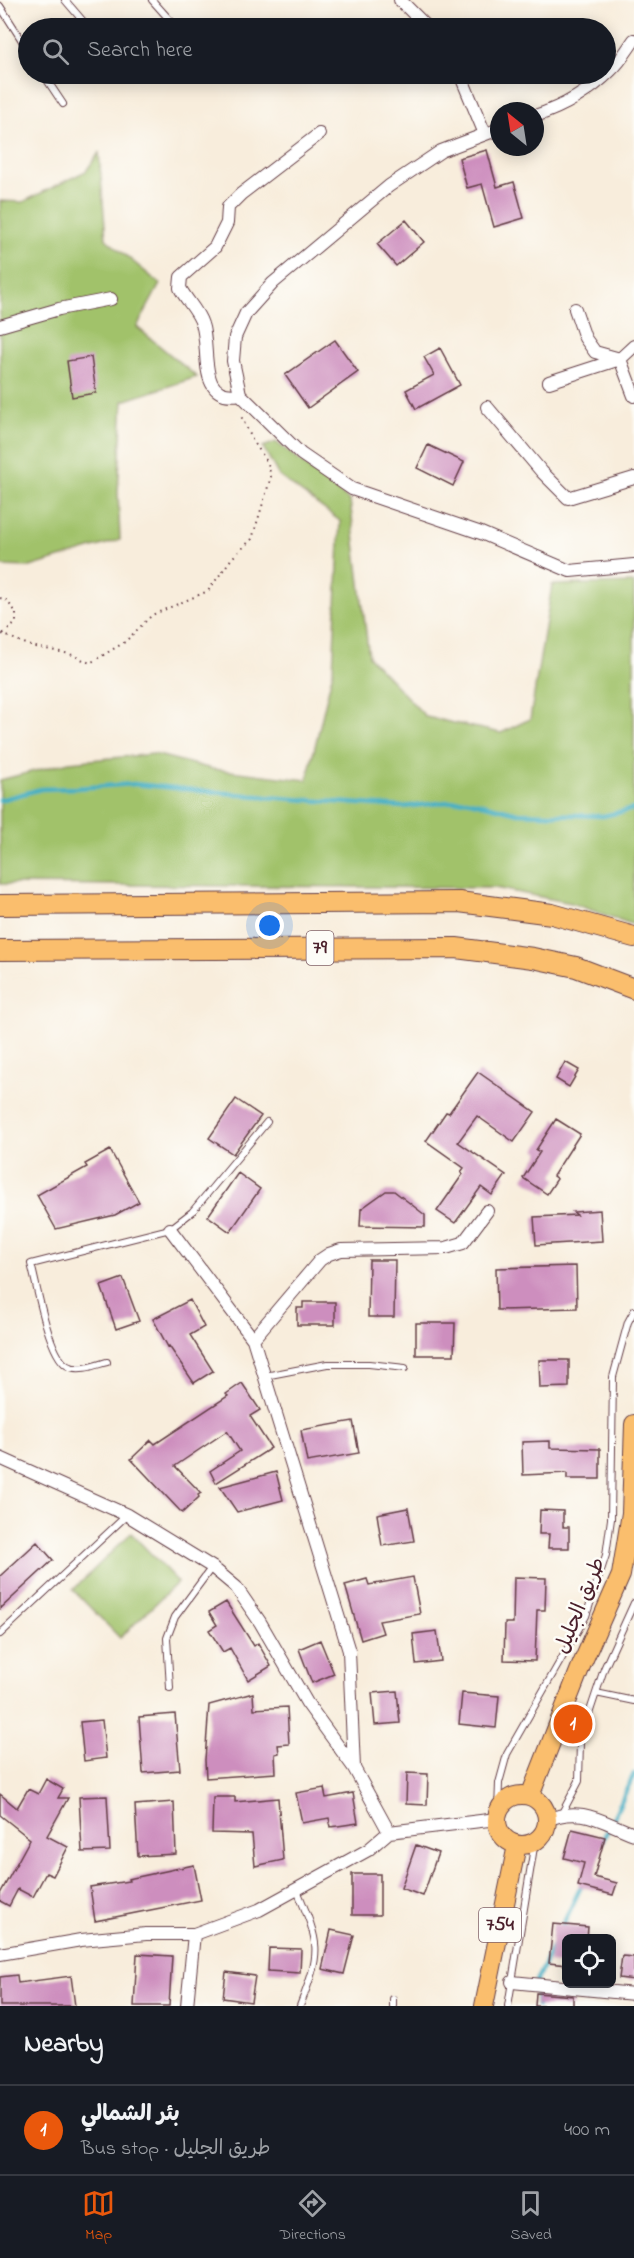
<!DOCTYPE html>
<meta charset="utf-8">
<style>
body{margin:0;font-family:"Indie Flower","Playpen Sans Arabic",sans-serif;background:#20242c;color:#f1f3f6}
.controls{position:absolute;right:18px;bottom:18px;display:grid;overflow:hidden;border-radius:9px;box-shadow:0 3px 15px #0003}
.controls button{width:54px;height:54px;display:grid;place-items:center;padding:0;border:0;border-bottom:2px solid #363941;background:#171b24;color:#f1f3f6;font:30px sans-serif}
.compass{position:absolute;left:490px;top:102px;width:54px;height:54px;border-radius:50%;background:#171b24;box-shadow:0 3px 15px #0003;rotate:330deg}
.you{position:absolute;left:270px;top:926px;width:21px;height:21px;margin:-15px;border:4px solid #fff;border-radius:50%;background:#1a73e8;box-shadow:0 0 0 9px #1a73e833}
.badge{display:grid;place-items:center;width:39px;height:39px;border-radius:50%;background:#ea580c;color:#fff;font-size:20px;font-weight:700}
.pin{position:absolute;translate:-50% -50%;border:3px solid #fff;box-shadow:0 2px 6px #0006}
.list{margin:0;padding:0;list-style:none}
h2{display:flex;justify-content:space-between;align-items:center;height:78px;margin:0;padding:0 24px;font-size:26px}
h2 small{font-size:20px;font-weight:400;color:#9ea1a6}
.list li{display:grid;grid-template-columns:39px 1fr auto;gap:18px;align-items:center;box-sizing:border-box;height:90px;padding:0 24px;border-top:2px solid #363941}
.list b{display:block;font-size:22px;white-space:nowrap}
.list p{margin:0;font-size:20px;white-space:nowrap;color:#9ea1a6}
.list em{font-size:20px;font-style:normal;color:#9ea1a6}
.icon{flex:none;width:33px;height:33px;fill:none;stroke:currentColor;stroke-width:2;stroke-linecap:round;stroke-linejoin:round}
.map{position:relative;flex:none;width:634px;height:2006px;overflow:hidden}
.search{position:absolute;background:#171b24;box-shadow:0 3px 15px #0003;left:18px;right:18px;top:18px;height:66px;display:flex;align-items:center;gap:15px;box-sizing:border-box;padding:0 21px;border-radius:33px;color:#9ea1a6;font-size:22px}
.sheet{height:168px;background:#171b24}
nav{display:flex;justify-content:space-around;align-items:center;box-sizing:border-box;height:84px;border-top:2px solid #363941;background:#171b24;font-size:16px;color:#9ea1a6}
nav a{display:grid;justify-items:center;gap:3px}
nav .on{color:#ea580c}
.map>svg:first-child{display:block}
.green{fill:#a1c26a;stroke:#76704a;stroke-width:1.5}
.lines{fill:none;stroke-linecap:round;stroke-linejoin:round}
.stream{stroke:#47b0c5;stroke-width:4.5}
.building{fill:#cd8ebe}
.service-casing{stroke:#643e46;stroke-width:8}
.minor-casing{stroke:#643e46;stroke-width:14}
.primary-casing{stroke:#643e46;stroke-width:20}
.trunk-casing{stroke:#643e46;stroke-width:22}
.path{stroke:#643e46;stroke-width:2;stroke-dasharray:1.5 4.5;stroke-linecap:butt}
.service{stroke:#fff;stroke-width:6}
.minor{stroke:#fff;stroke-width:12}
.primary{stroke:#fabe6d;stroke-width:18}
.trunk{stroke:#fabe6d;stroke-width:20}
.labels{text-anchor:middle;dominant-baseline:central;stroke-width:5;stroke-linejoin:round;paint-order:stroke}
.shield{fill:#fdfcf7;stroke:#806168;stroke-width:1.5}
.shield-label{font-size:20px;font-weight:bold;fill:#4a1f2b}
.street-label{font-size:21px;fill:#4a1f2b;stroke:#fdfcf7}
</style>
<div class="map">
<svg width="634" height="2006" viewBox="0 0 634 2006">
<rect width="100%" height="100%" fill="#fdfcf7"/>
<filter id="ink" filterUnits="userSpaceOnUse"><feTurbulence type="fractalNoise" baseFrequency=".0167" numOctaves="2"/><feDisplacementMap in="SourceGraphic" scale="12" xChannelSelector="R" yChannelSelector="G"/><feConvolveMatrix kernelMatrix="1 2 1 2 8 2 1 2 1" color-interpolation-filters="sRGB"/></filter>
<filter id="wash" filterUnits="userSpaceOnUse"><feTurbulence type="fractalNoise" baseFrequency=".008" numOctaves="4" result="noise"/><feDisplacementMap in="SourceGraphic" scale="24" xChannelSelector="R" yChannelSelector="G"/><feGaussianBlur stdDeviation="1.35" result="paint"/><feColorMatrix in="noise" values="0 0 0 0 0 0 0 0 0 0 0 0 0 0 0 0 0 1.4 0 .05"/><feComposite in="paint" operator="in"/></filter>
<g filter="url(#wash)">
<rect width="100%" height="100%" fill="#f8eddc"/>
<!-- green -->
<path class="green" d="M99,153l7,86 54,45 -23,43 60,50 -74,24 -5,91 2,48 -90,27 -30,-1v-365l23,1 63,-31z
M276,442l74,59 19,156 57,60 75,16 29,-14 22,-134 82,-2v342l-63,-22 -76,-15 -495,-4v-104l69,-18 85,-8 58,15 95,11 26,-109 7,-150 -61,-45 -16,-29z
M131,1533l47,49 -58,56 -47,-48z"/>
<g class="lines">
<!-- stream -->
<path class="stream" d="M0,800l41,-11 35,-1 58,-4 133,13 136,10 63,-7 52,13 85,3 31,-7
M602,1842l32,-68
M561,1929l22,-47
M537,2006l-1,-24 16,-35"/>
</g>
<g id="blocks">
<!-- building -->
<path class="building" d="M487,150l10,37 17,-5 10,36 -30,9 -12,-43 -15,4 -8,-30z
M406,220l18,22 -28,24 -19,-22z
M335,340l23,32 -50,36 -23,-33z
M440,348l20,37 -44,24 -10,-19 28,-15 -10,-18z
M91,357l5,36 -24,4 -5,-36z
M428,445l36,17 -11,24 -36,-18z
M565,1062l14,8 -10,17 -13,-8z
M478,1072l57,40 -21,30 -37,-26 -19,26 48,33 -14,20 -11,-8 -26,36 -18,-12 26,-37 -2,-2 3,-4 -38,-27 20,-29 3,1z
M236,1099l25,17 -28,38 -24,-16z
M556,1119l24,15 -27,42 4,3 -10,15 -24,-16 17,-26 -4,-2z
M110,1150l29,52 -24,13 -59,14 -19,-34 50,-28 -2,-3z
M238,1173l22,16 -30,43 -22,-16z
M386,1191h8l31,24v12l-65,-1 1,-17z
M600,1210l2,31 -66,4 -2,-28 43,-2 -4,-3z
M369,1260h26l-1,57h-26z
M576,1266l1,42 -80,2 -1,-42z
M123,1278l16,43 -23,8 -15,-43z
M190,1300l14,27 -14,8 23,36 -19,12 -25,-37 -1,1 -15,-28z
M303,1302h32v23h-38v-17h6z
M416,1323h39l-1,32h-38z
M539,1360h30v27l-29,1z
M242,1383l18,27 -10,6 21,32 -55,35 -6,-12 30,-20 -13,-20 -52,35 26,27 -3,2 1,2 -17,16 -51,-54 20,-19 4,4 73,-48 -2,-2z
M353,1421l6,32 -52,9 -6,-32z
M550,1441v7l50,1v30h-33v-6l-44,2 -1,-33z
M276,1472l7,28 -46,12 -17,-25z
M408,1508l6,33 -32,5 -5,-32z
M540,1510l23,1v16h6v21h-21l1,-14h-10z
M37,1542l16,18 -53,49v-33z
M413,1577l7,37 -41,7 4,12 -22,7 -16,-55 22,-6 2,6z
M514,1577l32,1 -1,32h-8l-2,51 -31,-1 1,-37h8z
M226,1602l28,44 4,-3 13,23 -23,14 -18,-32 -7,4 -14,-22 8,-5 -8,-13z
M437,1631l4,30 -25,3 -3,-30z
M320,1640l14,34 -22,9 -13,-34z
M397,1691l3,32 -25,2 -3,-32z
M253,1693l1,16 33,-2 2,37 -11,1 1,8 -4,1 1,19 -70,5 -1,-18 4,-55z
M462,1693l37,3 -3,32 -37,-4z
M175,1714l5,56 -37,3 -4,-56z
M102,1720l4,38 -22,3 -4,-39z
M407,1773l21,1 -1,31 -21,-1z
M46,1779l17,10 -5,9h10l-21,38 21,11 -15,29 -7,-3 -13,24 -15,-8 -9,17 -9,-5v-7l30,-55 -30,-24v-21l17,14 11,-19 10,5z
M324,1788l2,10 27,-5 5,30 -27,4 -2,-9 -27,5 -6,-30z
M107,1796l3,55 -28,1 -3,-55z
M213,1797h22v5l43,-4 5,62 -28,6 -3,-32 -40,-1z
M174,1802l2,52 -38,2 -3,-51z
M572,1829l33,8 -11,40 23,6 -4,12 -35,-9 6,-23 -20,-5z
M416,1845l22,8 -15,43 -22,-8z
M194,1865l7,35 -106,21 -5,-34 39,-6 -1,-2z
M352,1874h28v41h-28z
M553,1924l35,3 -1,11h-20v27l-18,-2z
M331,1930l23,5 -10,39 -22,-5z
M269,1948l32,1 -1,24 -32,-2z
M137,1954l35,2 -3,50h-35z
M622,1956l12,1v23l-15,-2z
M226,1972l29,4 -4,26 -28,-4z
M17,1975l1,8 53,-7 4,30h-75v-29z
M536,1993l37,3v10h-38z"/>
</g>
</g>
<g filter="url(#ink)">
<use href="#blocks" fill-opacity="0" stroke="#643e46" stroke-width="1.5"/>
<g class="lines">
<!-- service casing -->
<g class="service-casing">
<path id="service" d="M65,0l24,28
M152,0l25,28
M0,6l28,44
M43,74l20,30
M126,74l1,1
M107,1362c-12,3 -25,9 -37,5 -21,-6 -33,-82 -39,-103l139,-35 22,-17 75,-90
M265,1376l62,-12h42l36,4
M0,1634l126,-118
M170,1688l-3,-50 8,-21 37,-50
M596,1693l38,8
M498,1810l1,-27 8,-29 79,-138 20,-61 5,-36 2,-142 15,-55 6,-11
M562,1813l17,-32 1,-40 24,-72 30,-66
M297,1890c23,55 25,60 3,116
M393,1999v7
M508,2006l27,-165"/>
</g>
<!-- minor casing -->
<g class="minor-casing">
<path id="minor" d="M400,0l28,28
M460,74l25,60
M535,116c28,-9 55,-25 76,-46 9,-8 16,-20 23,-30
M319,134l-78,60 -13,13 -1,16 -12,24 -34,30 -1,11c6,12 18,23 22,36 9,25 -6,78 38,70l61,60 51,35 129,44 89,38 64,-6
M575,309l10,29 10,14 25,7 14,37
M0,326l59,-17 52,-10
M549,382l71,-23 14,-13
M240,394l-7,-33 2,-24 11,-24 27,-30 116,-97 52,-35 58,-22
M487,407l55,65 26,26 66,-20
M170,1229l83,110 96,312 5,117
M253,1339l67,-79 9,-6 12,-4 105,-2 17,-5 24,-32
M0,1458l127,57 85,52 24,20 24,35 47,81 47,65 35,64
M547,1820c34,-15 55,2 87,14
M0,1954l81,-14 65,-6h48l65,-24 109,-60 21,-18 108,-13
M512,1982l122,12
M187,2006l7,-72"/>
</g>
<!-- primary casing -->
<g class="primary-casing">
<path id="primary" d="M497 1820a25 25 0 1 1 50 0a25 25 0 1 1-50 0Z
M530,1796l51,-130 40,-91 10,-62 3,-89
M484,2006l33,-161"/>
</g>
<!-- trunk casing -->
<g class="trunk-casing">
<path id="trunk" d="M0,905l459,-3 93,12 82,23
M0,950l456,-2 77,10 43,9 58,22"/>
</g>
<!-- path -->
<path class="path" d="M0,598l6,2 10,12v11l-16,13
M2,634l29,12 39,8 20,9 35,-21 27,-27 56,-24 24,-33 20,-19 19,-62 -3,-14 -15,-22 -13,-27"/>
<!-- service -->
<use href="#service" class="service"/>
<!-- minor -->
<use href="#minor" class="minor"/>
<!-- primary -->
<use href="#primary" class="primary"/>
<!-- trunk -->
<use href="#trunk" class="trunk"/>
</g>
</g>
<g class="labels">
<!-- shield labels -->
<g class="shield">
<rect x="306.5" y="931" width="27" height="34" rx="4.5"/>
<rect x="479" y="1908" width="42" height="34" rx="4.5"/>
</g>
<g class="shield-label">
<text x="320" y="948">79</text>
<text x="500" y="1925">754</text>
</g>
<!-- street labels -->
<g class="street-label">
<text transform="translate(581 1606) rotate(-68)">طريق الجليل</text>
</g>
</g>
</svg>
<div class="controls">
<button><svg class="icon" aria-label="locate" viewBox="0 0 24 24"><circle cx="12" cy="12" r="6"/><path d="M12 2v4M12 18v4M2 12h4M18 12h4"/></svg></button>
</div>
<svg class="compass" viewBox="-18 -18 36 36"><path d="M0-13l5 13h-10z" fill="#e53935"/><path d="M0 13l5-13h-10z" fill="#9ea1a6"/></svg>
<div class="you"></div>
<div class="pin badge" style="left:573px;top:1724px">1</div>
<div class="search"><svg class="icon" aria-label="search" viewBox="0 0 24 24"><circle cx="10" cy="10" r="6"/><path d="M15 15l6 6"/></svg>Search here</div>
</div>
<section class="sheet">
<h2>Nearby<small></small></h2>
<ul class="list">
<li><span class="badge">1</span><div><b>بئر الشمالي</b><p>Bus stop · طريق الجليل</p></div><em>400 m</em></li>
</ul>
</section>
<nav>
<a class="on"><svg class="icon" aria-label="map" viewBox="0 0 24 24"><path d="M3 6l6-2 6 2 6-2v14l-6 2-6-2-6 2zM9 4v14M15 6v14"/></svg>Map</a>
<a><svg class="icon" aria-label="directions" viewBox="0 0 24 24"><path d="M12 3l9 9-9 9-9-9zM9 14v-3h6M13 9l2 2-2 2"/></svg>Directions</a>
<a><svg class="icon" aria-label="saved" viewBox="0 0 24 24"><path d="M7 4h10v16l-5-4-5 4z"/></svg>Saved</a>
</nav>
